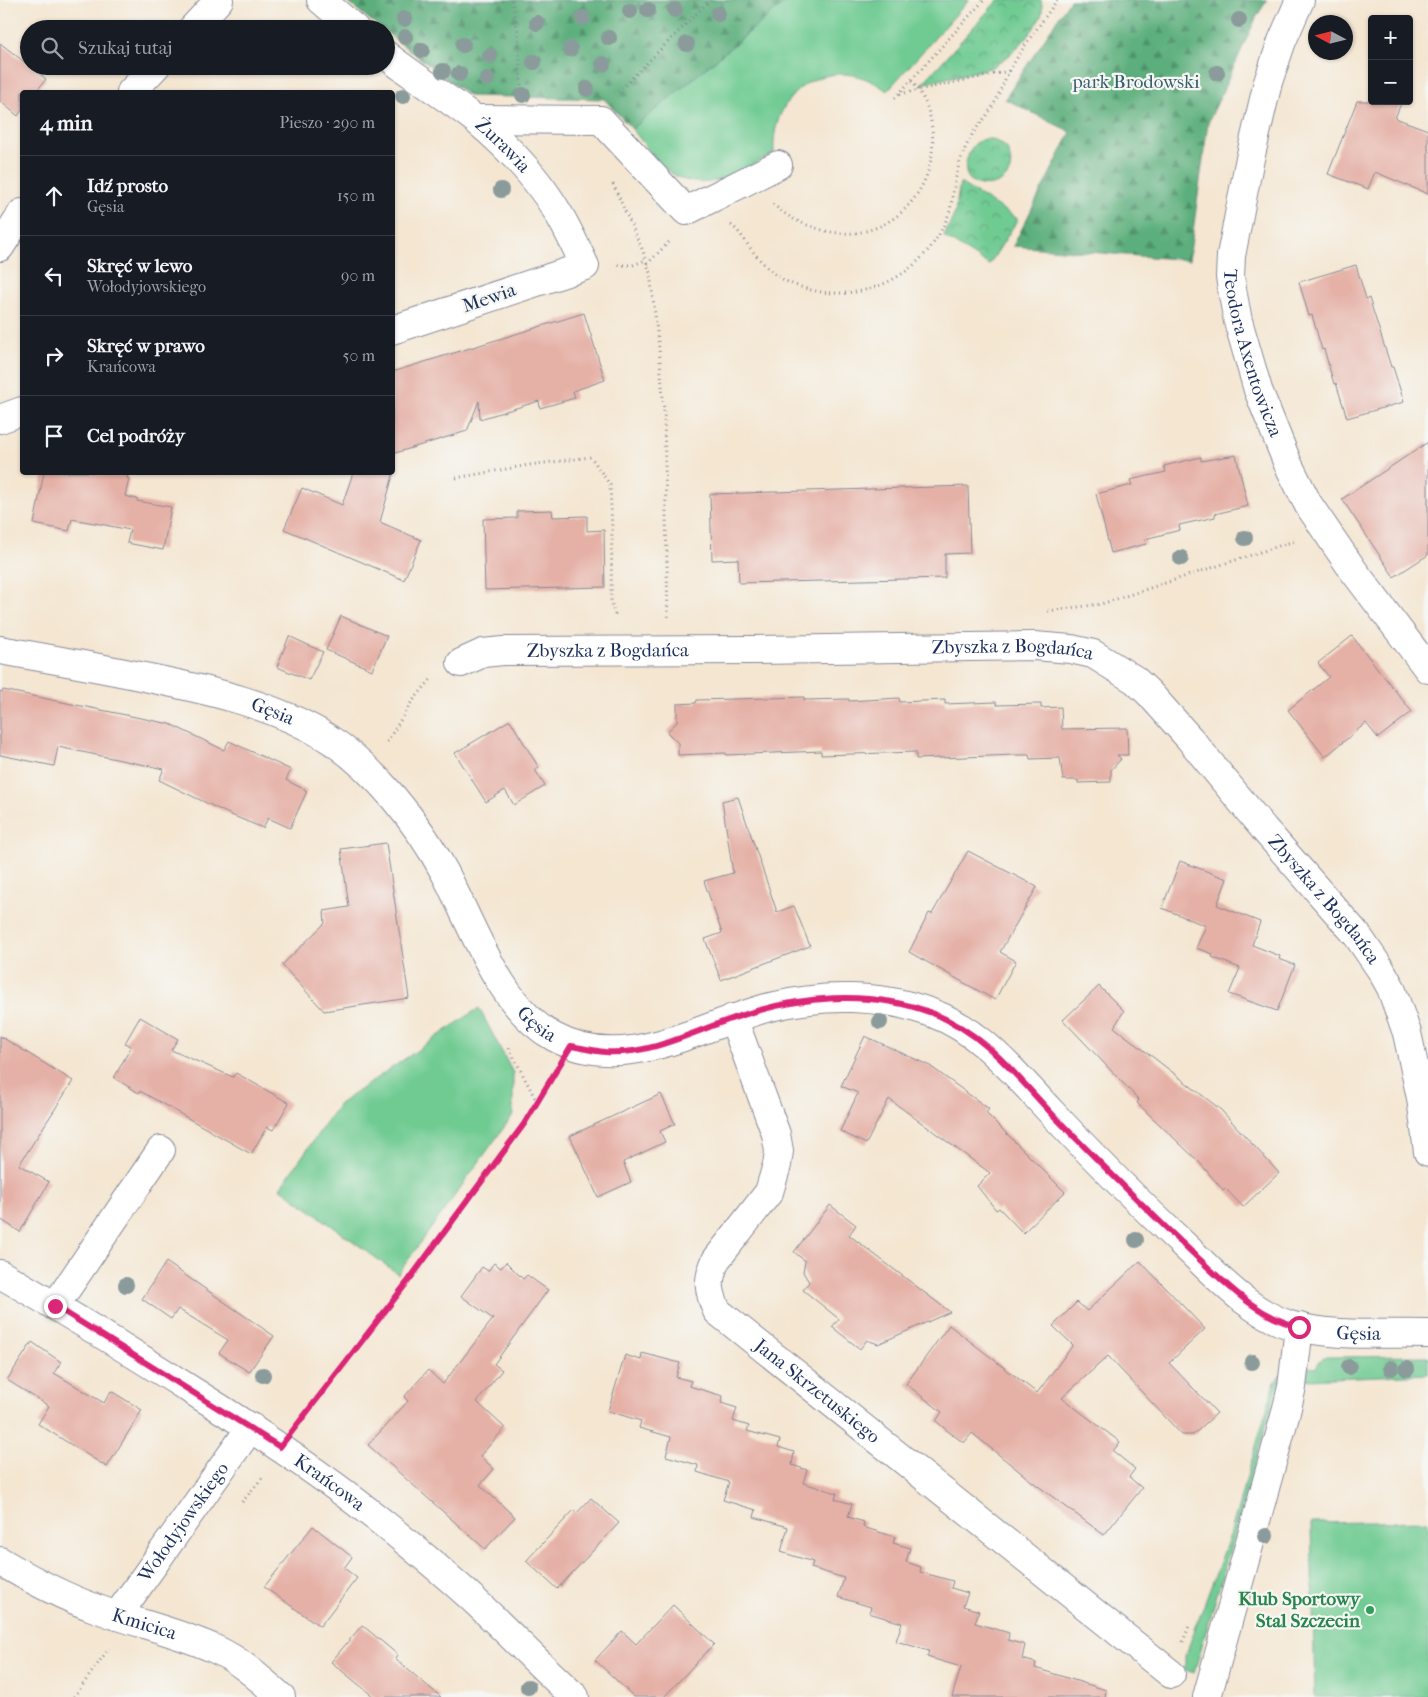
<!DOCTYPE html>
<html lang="pl">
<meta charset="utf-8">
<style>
body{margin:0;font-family:"IM FELL French Canon",serif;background:#242831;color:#f1f3f6}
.controls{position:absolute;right:15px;top:15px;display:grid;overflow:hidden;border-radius:5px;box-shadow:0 1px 4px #0004}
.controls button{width:45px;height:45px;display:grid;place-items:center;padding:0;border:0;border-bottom:1px solid #363941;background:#171b24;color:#f1f3f6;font:25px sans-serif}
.compass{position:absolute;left:1308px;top:15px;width:45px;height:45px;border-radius:50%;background:#171b24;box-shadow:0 1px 4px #0004;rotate:277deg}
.stop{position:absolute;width:15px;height:15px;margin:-11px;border:4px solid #db2777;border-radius:50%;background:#fff}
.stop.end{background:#db2777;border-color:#fff;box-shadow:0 1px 5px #0008}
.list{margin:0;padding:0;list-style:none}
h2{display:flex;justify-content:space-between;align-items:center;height:65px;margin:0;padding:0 20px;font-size:21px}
h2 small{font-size:16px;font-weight:400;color:#9ea1a6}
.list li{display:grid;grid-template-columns:32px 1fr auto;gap:15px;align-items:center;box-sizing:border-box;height:80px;padding:0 20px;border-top:1px solid #363941}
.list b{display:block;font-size:19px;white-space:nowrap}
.list p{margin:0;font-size:16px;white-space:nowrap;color:#9ea1a6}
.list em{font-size:16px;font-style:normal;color:#9ea1a6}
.icon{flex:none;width:28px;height:28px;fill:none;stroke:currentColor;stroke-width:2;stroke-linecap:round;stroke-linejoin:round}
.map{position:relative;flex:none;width:1428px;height:1697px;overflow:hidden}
.search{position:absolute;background:#171b24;box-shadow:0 1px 4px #0004;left:20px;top:20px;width:375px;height:55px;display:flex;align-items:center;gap:12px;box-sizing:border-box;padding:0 18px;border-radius:28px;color:#9ea1a6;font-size:19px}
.panel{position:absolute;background:#171b24;box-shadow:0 1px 4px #0004;left:20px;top:90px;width:375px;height:385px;border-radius:5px}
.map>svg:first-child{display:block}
.grass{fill:#70cb92;stroke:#467d78}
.forest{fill:url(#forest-firs);stroke:#3c6f6d}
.park{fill:url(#park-crowns);stroke:#467d78}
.building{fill:#e5b0a6}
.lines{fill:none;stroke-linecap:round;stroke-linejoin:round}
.minor-casing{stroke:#888a98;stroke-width:30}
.path{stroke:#888a98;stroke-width:3;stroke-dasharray:1 4;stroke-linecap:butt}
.minor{stroke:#fff;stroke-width:28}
.tree{fill:#8b9b9b}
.route{stroke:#db2777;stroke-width:6}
.leisure-dot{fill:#2e9e5b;stroke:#f6f6f2;stroke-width:2}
.labels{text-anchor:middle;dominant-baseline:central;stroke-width:4.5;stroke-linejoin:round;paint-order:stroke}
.park-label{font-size:19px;fill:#355e6e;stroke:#f6f6f2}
.street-label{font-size:19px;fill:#1b2f5e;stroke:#f6f6f2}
.leisure-label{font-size:19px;font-weight:bold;fill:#27864d;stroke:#f6f6f2;text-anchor:end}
</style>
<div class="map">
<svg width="1428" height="1697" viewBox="0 0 1428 1697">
<defs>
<pattern id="forest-firs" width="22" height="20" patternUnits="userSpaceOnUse" patternTransform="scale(1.25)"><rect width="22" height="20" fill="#5caf7c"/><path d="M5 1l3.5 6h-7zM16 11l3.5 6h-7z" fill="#4b8f69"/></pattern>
<pattern id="park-crowns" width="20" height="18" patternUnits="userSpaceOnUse" patternTransform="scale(1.25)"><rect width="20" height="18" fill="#70cb92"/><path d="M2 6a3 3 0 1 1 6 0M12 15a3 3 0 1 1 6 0" fill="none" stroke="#5ba57a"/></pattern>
</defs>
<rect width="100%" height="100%" fill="#f6f6f2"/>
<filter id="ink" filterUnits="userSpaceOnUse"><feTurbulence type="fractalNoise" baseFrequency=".02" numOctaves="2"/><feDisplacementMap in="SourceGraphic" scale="10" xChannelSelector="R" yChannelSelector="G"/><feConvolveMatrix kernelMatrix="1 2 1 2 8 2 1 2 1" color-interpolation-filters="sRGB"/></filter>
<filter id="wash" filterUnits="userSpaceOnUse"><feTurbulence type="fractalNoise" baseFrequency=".0096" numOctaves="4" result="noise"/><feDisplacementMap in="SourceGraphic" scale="20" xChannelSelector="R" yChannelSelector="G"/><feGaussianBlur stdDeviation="1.12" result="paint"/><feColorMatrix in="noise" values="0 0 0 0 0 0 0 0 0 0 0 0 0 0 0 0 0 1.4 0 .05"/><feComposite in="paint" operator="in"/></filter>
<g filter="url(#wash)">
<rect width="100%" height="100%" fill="#f4e6d1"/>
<!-- grass -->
<path class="grass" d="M788,0h181l-82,91c-53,-41 -117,-3 -113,62 -33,18 -71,46 -107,17 -11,-9 -25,-29 -35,-41z
M479,1008l34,65v42l-115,159 -118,-86 59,-84z
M1428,1356v18l-121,5 1,-12 8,1c2,-6 5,-9 10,-11z
M1281,1375l-87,298 -9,-3v-14l44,-118 46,-157z
M1428,1521v176h-113l-4,-174z"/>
<!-- forest -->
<path class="forest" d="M345,0h443l-156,129 -28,-30 -135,-3 -83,-64v-3h-4z
M1070,0h197l-10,16 -49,107 -19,137 -176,-14 58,-114 -66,-33z"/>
<!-- park -->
<path class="park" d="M998,0h43c1,5 2,11 0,16 -9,19 -32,42 -51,52l-68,16z
M984,139h8l14,8c24,46 -52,52 -39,12 3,-10 7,-17 17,-20z
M960,183l58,36 -29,46 -45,-28 11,-24z"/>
<g id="blocks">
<!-- building -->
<path class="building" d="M0,43l46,36 -10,13h-14v18l-4,6 -18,-15z
M1357,101h45l-7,17 33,12v64l-53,-22 -7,17 -40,-15z
M1356,265l10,34 3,-1 22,69h2l11,35 -57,16 -11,-35 -2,1 -10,-35 -2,1 -10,-35 -3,1 -10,-34z
M584,313l21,67 -32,11 2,7 -35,10 -1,-7 -59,18 -1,-18 -12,30 -75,23v-82z
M1428,442v113l-34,22 -52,-78z
M1236,455l12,51 -33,8v3l-36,8 1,5 -35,9 1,5 -35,9 -15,-59 36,-9 -2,-5 36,-8 -2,-6 37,-9v4z
M44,472h84l-1,6 2,1 -4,17 12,3v2l34,6 -8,43 -36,-7 3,-13 -30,-6 -28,-5 -3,12 -35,-7z
M394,472l-14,50 41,18 -17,40 -120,-51 18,-41 40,17 11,-32z
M968,486l2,67 -25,1v24l-206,5 -1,-24 -26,1 -2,-66z
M552,510l1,7 34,-1v15l17,-1 1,57 -120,3 -2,-71 34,-1v-7z
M341,616l46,20 -15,34 -46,-20z
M289,636l34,16 -14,28 -32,-13z
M1352,636l60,76 -34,26 -12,-15 -41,34 -37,-47 41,-33 -11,-14z
M3,690l167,34 54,26 5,-9 62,29 -5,10 21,11 -17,37 -22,-10 -5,10 -32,-13 -72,-35 5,-11 -106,-22 -4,19 -54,-11v-64l2,1z
M804,697v3l45,-1v2l50,-3 1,4 45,-2v4l51,-2 1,3 44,-1v4l20,-1 1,22 65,-1 1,27h-11l4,4 -10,11v12l-33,1v-3h-15l-3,-22 -30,1 -1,-4h-15l-98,4v-7l-95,3v-4l-95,4v-2l-48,2v-12l-11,-11 10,-10v-18l19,-1 1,-3z
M510,720l29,48 -4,2 10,16 -31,19 -9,-15 -19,12 -31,-49z
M738,797l39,115 17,-6 16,40 -89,34 -16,-41 17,-6 -18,-52 29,-8 -11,-72z
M386,843l23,155 -85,13 -42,-46 43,-42 -1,-12 25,-4 -8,-58z
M968,851l69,36 -37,65 16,9 -21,39 -86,-48 20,-39 3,1z
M1180,861l47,18 -10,26 43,17 -8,23 28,11 -1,3 16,6 -18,46 -48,-17 11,-26 -28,-11 1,-3 -17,-6 10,-22 -44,-18z
M1099,986l25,25 -10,16 106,82 59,64 -36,34 -18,-19 -2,2 -25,-29 -61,-58 2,-3 -76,-80z
M140,1017l38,22 -7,11 62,27 3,-4 53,30 -16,27 -6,-3 -16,27 -111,-63 -1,2 -25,-15 17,-31 -6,-4z
M0,1036l73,45 -54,84 30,17 -29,50 -20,-13z
M865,1036l65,30 59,43 -3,4 79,79 -42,41 -24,-25 -3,2 -19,-24 13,-13 -101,-74 -23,45 -26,-13 18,-38 -17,-7z
M661,1094l14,30 -15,7 5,11 -42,20 8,20 -33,15 -28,-61z
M830,1205l26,20 -7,10 101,77 -72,32 -11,-4 -7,9 -28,-22 7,-8 -36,-29 6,-8 -6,-10 2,-11 -11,-9z
M1140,1261l65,68 -36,34 48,50 -24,22h-11l-74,-79 -46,42 58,44 -7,9 22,18 -6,8 13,11 -38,47 -74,-55 -58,-47 -8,10 -15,-11 -13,-11 6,-9 -36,-28 43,-59 88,68 36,-48 -20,-19 24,-24 10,9z
M166,1262l108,74 -25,36 -30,-19 9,-13 -50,-31 -7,10 -29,-20z
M506,1262l17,17 4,-4 21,15 -54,74 8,6 -25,32 28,26 -25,28 14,13 -14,16 35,32 -30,32 -117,-104 40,-44 -4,-4 24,-27 15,14 50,-65 -32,-23 21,-29 6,4 6,-8 7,5z
M32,1342l29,20 -7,11 50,30 7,-12 31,19 -35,57 -69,-43 11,-18 -42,-26z
M642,1353l38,10 -4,14 15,4 -2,5 34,10 -2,7 16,5 -4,13 16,5 -2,5 33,9 -2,7 16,5 -2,13 15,5 -4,13 34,10 -2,6 17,5 -4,13 16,5 -1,5 32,10 -2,6 17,5 -4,14 15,5 -1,5 33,9 -2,7 17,5 -5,13 16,5 -4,12 34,10 -1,7 17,5 -3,14 14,4 -1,5 71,22 -1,7h-153l9,-30 -34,-10 2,-6 -33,-10 6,-18 -33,-10 2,-6 -33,-10 6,-19 -33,-10 2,-6 -32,-10 7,-25 -34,-10 2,-7 -33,-10 6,-18 -32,-10 1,-7 -32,-9 5,-19 -32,-9 2,-7 -33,-10 17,-56 16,5z
M591,1498l28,25 -62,66 -31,-28 48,-51 3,3z
M313,1526l39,31 -8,11 13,10 -37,48 -56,-39z
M673,1605l41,39 -50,53h-30l-39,-37 27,-29 14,13z
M362,1625l36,30 -3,4 46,38h-67l-43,-35z"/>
</g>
</g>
<g filter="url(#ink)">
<use href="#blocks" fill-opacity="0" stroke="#888a98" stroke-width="1"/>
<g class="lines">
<!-- minor casing -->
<g class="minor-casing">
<g id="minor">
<path d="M321,0l34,29"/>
<path id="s1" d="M1300,0l-18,41 -14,41 -19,81 -18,93 -1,21 3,18 5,26 20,69 30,74 20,40 45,66 75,99"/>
<path d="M192,29l27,-29"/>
<path id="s2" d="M386,55c29,23 61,42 90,65 30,25 61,58 81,91 11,18 19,36 28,55l-193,64"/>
<path d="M131,92l25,-26"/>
<path d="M475,119l126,1 85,91 92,-46"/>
<path d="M0,247l22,-34"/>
<path d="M0,419l22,-8"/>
<path id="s3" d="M0,650c51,9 103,18 154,29 58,12 120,26 172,58 47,29 93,87 119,136 27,51 55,135 109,164 72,39 146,-12 216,-30 53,-13 111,-13 162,6 51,19 83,61 119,99 44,47 89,92 135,135 31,29 62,65 104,78 41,12 94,8 138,9"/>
<path id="s4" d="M461,663l22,-10 20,-2 251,-1 280,-4 37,3 22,5 42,26 14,13 41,46 74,90 93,106 24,35 10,18 16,45 14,65 7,54"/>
<path id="s5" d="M733,1018l43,116 3,17 -2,14 -8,27 -53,68c-9,21 -8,30 1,51l454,363"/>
<path id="s6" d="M0,1274c65,37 128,76 191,116 64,40 128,82 187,129 30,24 59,48 87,73 38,34 72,71 110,105"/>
<path d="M55,1306l106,-156"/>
<path id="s7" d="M0,1561c30,18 62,35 95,47 40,15 83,24 122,42 24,11 44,30 64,47"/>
<path id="s8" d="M117,1616l134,-189"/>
<path d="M1207,1697l78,-281 7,-29 7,-60"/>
</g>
</g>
<!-- path -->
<path class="path" d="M512,0l6,32 3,54
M618,92l92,-92
M900,94l109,-23
M895,98l89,-98
M613,184l30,67 7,22 9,75 5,62 4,207
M773,204c13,12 26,19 43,24 65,23 124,-32 116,-99 -2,-18 -8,-34 -21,-48
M731,225c7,5 12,13 17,20 11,15 24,30 42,38 65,28 135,-4 159,-70 3,-8 3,-18 5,-26 3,-17 8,-35 17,-50 5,-10 14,-18 20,-28 7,-11 11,-25 18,-37 13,-25 32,-48 48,-72
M647,264l24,-24
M618,265h15l13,-5
M456,478l73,-13 62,-8 19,28 2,44 -1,73 5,16
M1048,611l53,-7 193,-63
M387,742l24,-39 21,-25
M509,1048l28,54
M299,1422l110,-142 115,-156 30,-50
M242,1502l22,-26
M1183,1642l6,-16
M74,1697l35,-49"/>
<!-- minor -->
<use href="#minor" class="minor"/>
</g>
<!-- trees -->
<g class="tree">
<circle cx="648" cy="10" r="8"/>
<circle cx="675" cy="10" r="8"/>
<circle cx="630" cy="11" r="8"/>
<circle cx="718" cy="14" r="8"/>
<circle cx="583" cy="18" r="8"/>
<circle cx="404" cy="19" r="8"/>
<circle cx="1239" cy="20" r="8"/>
<circle cx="537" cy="23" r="8"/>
<circle cx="405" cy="37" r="8"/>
<circle cx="609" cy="38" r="8"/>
<circle cx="687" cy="44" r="8"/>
<circle cx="463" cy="45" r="8"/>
<circle cx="570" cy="49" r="8"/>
<circle cx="422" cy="50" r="8"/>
<circle cx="490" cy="56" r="8"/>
<circle cx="534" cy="62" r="8"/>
<circle cx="603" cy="64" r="8"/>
<circle cx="443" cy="71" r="8"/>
<circle cx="1217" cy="73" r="8"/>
<circle cx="459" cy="74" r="8"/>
<circle cx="487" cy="79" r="8"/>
<circle cx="587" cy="89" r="8"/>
<circle cx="523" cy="95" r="8"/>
<circle cx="403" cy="96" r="8"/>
<circle cx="501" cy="190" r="8"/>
<circle cx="1245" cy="538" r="8"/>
<circle cx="1181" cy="558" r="8"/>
<circle cx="880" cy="1022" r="8"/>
<circle cx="1136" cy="1240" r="8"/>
<circle cx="126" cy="1285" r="8"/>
<circle cx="1252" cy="1362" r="8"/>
<circle cx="1349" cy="1367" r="8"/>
<circle cx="1391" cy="1368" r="8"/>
<circle cx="1407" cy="1369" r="8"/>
<circle cx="263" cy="1375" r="8"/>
<circle cx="1266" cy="1536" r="8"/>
<circle cx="528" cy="1687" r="8"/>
</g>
</g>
<g class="lines" filter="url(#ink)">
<!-- route -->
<path class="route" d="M55,1306l225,141 129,-167 115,-156 47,-78c11,2 23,5 34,6 46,3 87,-20 129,-34 63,-22 135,-29 198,-5 54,21 83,62 121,102 47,48 95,96 144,142 31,29 60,59 102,70"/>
</g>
<!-- markers -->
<circle class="leisure-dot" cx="1370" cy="1610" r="5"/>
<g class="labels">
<!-- park labels -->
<g class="park-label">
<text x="1136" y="82">park Brodowski</text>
</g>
<!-- street labels -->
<g class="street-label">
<text stroke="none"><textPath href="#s2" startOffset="148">Żurawia</textPath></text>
<text transform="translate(489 298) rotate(-19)">Mewia</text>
<text stroke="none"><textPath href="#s1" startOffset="366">Teodora Axentowicza</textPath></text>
<text stroke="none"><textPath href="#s4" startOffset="149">Zbyszka z Bogdańca</textPath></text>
<text stroke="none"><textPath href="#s4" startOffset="554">Zbyszka z Bogdańca</textPath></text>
<text stroke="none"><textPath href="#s3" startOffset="280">Gęsia</textPath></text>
<text stroke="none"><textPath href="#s4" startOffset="974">Zbyszka z Bogdańca</textPath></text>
<text stroke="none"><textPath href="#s3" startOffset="700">Gęsia</textPath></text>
<text stroke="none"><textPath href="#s3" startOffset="1659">Gęsia</textPath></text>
<text stroke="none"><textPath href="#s5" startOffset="451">Jana Skrzetuskiego</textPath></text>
<text stroke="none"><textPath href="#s6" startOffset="390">Krańcowa</textPath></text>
<text stroke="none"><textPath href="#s8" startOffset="115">Wołodyjowskiego</textPath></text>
<text stroke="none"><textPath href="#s7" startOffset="158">Kmicica</textPath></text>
</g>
<!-- leisure labels -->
<g class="leisure-label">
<text x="1360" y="1599">Klub Sportowy<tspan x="1360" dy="22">Stal Szczecin</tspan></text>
</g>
</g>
</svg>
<div class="controls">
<button>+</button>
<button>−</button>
</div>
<svg class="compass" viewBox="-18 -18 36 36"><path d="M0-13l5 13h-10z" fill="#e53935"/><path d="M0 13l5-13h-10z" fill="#9ea1a6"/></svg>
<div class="stop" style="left:1299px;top:1327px"></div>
<div class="stop end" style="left:55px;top:1306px"></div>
<div class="search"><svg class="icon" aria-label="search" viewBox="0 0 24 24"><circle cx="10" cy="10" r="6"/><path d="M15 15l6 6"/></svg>Szukaj tutaj</div>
<section class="panel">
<h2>4 min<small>Pieszo · 290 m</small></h2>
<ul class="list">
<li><svg class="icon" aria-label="ahead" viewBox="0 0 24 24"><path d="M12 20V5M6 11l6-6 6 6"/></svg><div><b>Idź prosto</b><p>Gęsia</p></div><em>150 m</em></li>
<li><svg class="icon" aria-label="left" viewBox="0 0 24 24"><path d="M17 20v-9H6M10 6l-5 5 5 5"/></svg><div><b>Skręć w lewo</b><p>Wołodyjowskiego</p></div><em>90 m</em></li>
<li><svg class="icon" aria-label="right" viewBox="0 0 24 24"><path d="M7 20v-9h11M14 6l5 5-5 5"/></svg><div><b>Skręć w prawo</b><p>Krańcowa</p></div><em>50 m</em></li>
<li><svg class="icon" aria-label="arrive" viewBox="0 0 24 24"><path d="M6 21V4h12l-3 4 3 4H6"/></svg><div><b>Cel podróży</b></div></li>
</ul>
</section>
</div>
